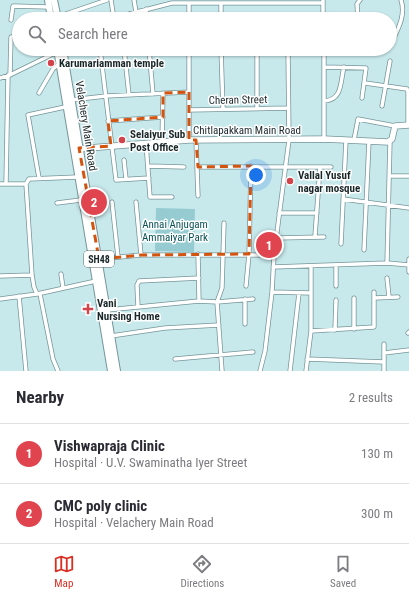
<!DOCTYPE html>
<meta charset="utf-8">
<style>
body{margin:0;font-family:"Roboto Condensed",sans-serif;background:#f7f7f7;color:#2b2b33}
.you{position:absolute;left:256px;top:175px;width:14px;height:14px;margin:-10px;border:3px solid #fff;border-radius:50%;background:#1a73e8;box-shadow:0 0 0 6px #1a73e833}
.badge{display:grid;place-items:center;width:26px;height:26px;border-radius:50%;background:#d93025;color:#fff;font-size:13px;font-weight:700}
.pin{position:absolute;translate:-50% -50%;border:2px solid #fff;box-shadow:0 1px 4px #0006}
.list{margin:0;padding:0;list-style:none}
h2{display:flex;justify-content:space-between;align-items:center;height:52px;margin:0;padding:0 16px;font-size:17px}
h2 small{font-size:13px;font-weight:400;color:#7c7c81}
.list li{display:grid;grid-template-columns:26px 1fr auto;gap:12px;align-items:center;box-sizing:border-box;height:60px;padding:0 16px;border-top:1px solid #e1e1e2}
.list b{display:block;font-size:15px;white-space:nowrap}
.list p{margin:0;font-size:13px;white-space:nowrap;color:#7c7c81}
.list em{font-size:13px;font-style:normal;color:#7c7c81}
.icon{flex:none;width:22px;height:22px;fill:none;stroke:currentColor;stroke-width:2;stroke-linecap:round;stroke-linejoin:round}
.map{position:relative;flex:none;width:409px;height:371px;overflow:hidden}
.search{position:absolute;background:#fff;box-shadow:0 1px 3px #0004;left:12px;right:12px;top:12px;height:44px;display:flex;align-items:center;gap:10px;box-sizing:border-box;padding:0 14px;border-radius:22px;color:#7c7c81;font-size:15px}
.sheet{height:172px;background:#fff}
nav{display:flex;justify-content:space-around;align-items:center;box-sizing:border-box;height:56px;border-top:1px solid #e1e1e2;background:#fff;font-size:11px;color:#7c7c81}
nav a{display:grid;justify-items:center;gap:2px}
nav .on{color:#d93025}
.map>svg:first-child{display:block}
.green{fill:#96ccd1}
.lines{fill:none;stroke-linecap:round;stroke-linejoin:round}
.street-casing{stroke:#769598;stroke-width:5}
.secondary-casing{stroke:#769598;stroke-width:7}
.primary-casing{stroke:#769598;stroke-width:8}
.street{stroke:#fff;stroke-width:3.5}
.secondary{stroke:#fff;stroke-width:5.5}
.primary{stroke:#fff;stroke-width:6}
.marked{fill:none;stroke:#d3540f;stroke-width:3;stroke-dasharray:8 5;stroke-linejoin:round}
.poi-dot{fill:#d3434c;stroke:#fff;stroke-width:1.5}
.labels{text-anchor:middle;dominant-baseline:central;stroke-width:3;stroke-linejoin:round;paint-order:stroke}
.shield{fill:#fff;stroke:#5f6868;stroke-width:1}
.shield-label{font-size:10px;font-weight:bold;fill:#1a2728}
.poi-label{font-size:11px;font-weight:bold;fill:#1a2728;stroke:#fff;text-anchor:start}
.street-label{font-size:11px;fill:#1a2728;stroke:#fff}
.park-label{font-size:11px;fill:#095157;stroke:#fff}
</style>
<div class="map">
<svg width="409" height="371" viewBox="0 0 409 371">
<rect width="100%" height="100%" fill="#c7e9ec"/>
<!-- green -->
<path class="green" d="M156,208l39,1 -1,43 -39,-1z"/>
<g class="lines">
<!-- street casing -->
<g class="street-casing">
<path id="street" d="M111,0l3,19
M134,0l2,12
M323,0v19
M146,9l1,10
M57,17l50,-17
M119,19l10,-5 43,-11h151
M189,19v-15
M221,19v-15
M358,19l-1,-15 3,-4
M11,20l2,-14 36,1
M390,42h2c6,-13 14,-27 9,-42
M100,49l16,131 33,-2
M124,49l5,46
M149,49l4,45
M221,49l2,60
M324,49v90
M324,67l42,1 -4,30
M10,75l1,-38 8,-1
M0,78l10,-3 47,-23
M365,83l42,6 1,3v33
M39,93l14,-24 6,-5
M71,100l35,-4 83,-4
M324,101c19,-1 16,-19 20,-34
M382,106l8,-45
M257,108v-59
M189,110l99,-2
M108,121l55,-4
M189,140v-91
M196,140l2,56
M354,140l4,-21 37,7
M162,142l1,-49
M146,143l4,54h22
M124,160l2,19
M148,166l36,1
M198,167h122l-5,69
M320,167h11
M389,176h20
M39,178l-11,-63 37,-8
M0,184h26
M6,184l2,-109
M343,199l66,9
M112,202l6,55
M136,202l5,53
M57,203l24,-3
M279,213h38
M276,238l48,-1
M341,244l5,-104
M364,250l5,-109
M198,254l1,47
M99,259l42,-4h133
M409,259v13
M387,263l3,-122
M273,267l114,-4 22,2
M61,274l2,14
M0,276l32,-1
M387,278l2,19
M246,286l3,-32 2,-88
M336,286v-21
M272,292l39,1
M37,294l-3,-7 -2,-12 -6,-91 3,-5 49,-2
M40,294l13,65 5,12
M19,296l7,75
M354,298v31
M374,298l24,-1
M0,299l37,-5 59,-13
M245,299v25
M138,307l-1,-22 2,-4 60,-3
M107,310l92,-9 18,1 36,-3
M335,330l1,-30
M311,331l63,-4v-35
M408,333l1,-1
M111,336l54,-8 54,-3
M384,344v27
M384,353l25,-3
M175,359l78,-7
M307,359l77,3
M222,371l-5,-69 5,-14 2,-65
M260,371l5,-20 7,-59 2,-37 15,-115 -1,-91
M290,371l9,-78
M306,371l5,-40v-65"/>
</g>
<!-- secondary casing -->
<g class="secondary-casing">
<path id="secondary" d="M76,149l113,-9 135,-1 64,3 4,-3 3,-13 14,-1"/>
</g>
<!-- primary casing -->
<g class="primary-casing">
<path id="primary" d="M48,0l3,19
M54,0l4,19
M57,49l54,322
M63,49l54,322"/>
</g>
<!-- street -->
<use href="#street" class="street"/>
<!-- secondary -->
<use href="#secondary" class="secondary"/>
<!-- primary -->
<use href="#primary" class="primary"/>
</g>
<!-- marked area -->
<path class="marked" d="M189,92v48h7l2,27 53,-1 -2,88 -108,1 -42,4 -20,-111 32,-2 -3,-25 55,-4v-24z"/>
<!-- markers -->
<g class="poi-dot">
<circle cx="51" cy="63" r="4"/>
<circle cx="122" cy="140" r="4"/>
<circle cx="290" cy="181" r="4"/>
<path d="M86 303h4v4h4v4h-4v4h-4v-4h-4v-4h4z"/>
</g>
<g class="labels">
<!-- shield labels -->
<rect class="shield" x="84" y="251" width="30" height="16" rx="3"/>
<g class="shield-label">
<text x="99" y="259">SH48</text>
</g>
<!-- poi labels -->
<g class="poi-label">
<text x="59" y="63">Karumariamman temple</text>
<text x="130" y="134">Selaiyur Sub<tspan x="130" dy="13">Post Office</tspan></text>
<text x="298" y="175">Vallal Yusuf<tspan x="298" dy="13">nagar mosque</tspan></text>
<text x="97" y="303">Vani<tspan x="97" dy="13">Nursing Home</tspan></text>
</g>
<!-- street labels -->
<g class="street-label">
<text transform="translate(238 100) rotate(-1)">Cheran Street</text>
<text transform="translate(86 126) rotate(81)">Velachery Main Road</text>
<text x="247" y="130">Chitlapakkam Main Road</text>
</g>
<!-- park labels -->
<g class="park-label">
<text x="175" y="224">Annai Anjugam<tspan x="175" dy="13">Ammaiyar Park</tspan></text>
</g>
</g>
</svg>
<div class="you"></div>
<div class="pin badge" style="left:269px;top:245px;background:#e0444e">1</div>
<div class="pin badge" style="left:94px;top:202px;background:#e0444e">2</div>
<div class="search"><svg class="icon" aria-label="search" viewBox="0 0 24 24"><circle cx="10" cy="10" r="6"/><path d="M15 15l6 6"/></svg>Search here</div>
</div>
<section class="sheet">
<h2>Nearby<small>2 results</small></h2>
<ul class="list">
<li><span class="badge" style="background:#e0444e">1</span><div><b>Vishwapraja Clinic</b><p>Hospital · U.V. Swaminatha Iyer Street</p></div><em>130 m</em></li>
<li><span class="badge" style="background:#e0444e">2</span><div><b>CMC poly clinic</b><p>Hospital · Velachery Main Road</p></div><em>300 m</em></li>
</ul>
</section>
<nav>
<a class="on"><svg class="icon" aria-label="map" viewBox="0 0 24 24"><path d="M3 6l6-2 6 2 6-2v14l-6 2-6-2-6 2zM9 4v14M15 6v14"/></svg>Map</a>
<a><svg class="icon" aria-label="directions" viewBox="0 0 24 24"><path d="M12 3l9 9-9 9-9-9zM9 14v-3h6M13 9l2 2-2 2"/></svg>Directions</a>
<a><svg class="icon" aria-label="saved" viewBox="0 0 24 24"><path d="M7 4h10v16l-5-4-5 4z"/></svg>Saved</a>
</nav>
